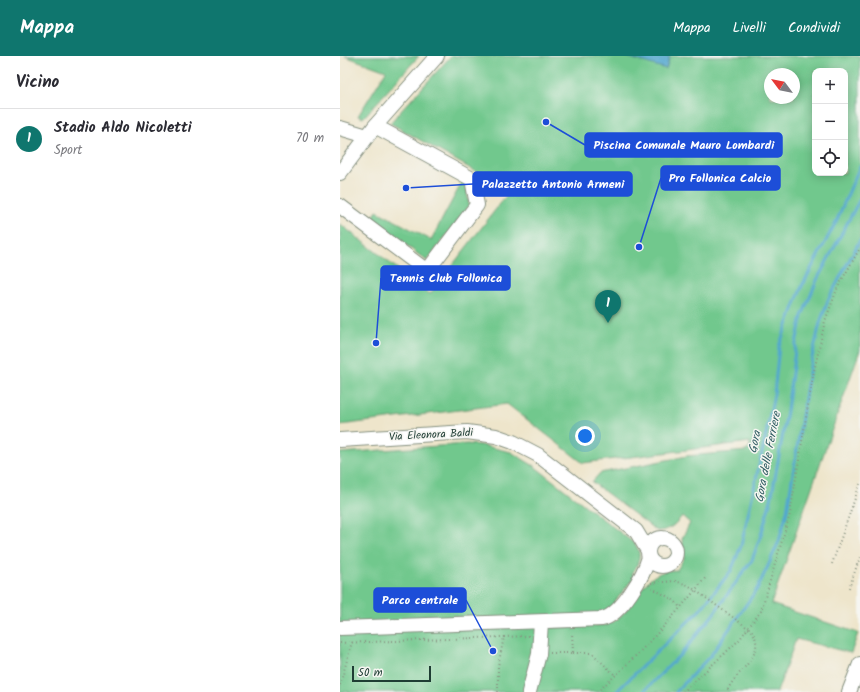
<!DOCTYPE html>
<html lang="it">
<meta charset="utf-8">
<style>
body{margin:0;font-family:Kalam,sans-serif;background:#f2f2f3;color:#2b2b33}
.controls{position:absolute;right:12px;top:12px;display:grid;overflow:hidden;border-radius:8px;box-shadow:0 2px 10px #0003}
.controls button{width:36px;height:36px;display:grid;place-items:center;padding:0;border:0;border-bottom:1px solid #e1e1e2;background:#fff;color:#2b2b33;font:20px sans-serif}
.compass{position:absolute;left:424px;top:12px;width:36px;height:36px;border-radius:50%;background:#fff;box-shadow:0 2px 10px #0003;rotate:302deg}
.scale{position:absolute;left:12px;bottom:10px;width:79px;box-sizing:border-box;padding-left:4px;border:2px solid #1f3d34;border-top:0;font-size:11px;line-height:14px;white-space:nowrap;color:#1f3d34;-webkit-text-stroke:3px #f6f6f2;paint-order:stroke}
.you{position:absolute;left:245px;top:380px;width:14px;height:14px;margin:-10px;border:3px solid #fff;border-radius:50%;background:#1a73e8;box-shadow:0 0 0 6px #1a73e833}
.badge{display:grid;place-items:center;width:26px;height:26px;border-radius:50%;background:#0f766e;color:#fff;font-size:13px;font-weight:700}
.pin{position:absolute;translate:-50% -33px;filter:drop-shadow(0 1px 2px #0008)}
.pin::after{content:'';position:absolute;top:21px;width:14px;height:12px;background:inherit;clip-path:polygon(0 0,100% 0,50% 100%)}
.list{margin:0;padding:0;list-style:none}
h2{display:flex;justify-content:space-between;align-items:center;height:52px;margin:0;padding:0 16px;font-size:17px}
h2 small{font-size:13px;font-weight:400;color:#7c7c81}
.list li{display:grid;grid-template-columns:26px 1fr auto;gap:12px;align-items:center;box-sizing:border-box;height:60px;padding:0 16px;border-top:1px solid #e1e1e2}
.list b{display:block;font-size:15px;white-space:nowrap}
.list p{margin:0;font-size:13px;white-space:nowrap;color:#7c7c81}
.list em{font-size:13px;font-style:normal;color:#7c7c81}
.icon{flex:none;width:22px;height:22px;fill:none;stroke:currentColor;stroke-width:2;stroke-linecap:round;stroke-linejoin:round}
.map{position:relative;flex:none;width:520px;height:636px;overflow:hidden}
header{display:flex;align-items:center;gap:24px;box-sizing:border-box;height:56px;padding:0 20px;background:#0f766e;color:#fff}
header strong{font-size:19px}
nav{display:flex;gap:22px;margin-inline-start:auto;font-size:14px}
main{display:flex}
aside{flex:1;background:#fff}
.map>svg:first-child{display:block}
.green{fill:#71c88d;stroke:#488260;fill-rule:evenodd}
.water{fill:#53a7cf;stroke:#397282}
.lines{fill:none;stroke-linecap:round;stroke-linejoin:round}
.stream{stroke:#53a7cf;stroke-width:3}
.minor-casing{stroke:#869180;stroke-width:16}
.path{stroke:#869180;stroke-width:2;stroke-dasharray:1 3;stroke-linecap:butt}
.minor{stroke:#fff;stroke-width:14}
.labels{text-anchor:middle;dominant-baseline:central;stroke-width:3;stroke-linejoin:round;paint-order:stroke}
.street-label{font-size:11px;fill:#1f3d34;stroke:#f6f6f2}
.water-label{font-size:12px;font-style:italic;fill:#2f5d62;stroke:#f6f6f2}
.leader{fill:none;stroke:#1d4ed8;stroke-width:1.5}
.callout-dot{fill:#1d4ed8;stroke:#f6f6f2;stroke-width:1.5}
.callout{fill:#1d4ed8;stroke:#1d4ed8;stroke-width:1.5}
.callout-label{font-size:12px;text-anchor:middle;font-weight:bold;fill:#fff}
</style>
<header>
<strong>Mappa</strong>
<nav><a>Mappa</a><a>Livelli</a><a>Condividi</a></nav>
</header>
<main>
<aside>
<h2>Vicino<small></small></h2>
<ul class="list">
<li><span class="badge">1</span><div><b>Stadio Aldo Nicoletti</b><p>Sport</p></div><em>70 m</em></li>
</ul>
</aside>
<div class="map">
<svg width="520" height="636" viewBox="0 0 520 636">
<rect width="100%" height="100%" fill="#f6f6f2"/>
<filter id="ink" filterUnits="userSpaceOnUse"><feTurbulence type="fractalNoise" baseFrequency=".025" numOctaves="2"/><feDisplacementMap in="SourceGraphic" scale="8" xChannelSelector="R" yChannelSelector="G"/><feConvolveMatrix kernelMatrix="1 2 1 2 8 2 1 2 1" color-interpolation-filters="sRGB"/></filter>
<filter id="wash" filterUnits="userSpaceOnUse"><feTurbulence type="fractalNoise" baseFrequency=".012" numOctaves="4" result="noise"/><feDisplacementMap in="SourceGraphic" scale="16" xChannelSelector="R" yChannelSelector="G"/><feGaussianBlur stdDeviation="0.9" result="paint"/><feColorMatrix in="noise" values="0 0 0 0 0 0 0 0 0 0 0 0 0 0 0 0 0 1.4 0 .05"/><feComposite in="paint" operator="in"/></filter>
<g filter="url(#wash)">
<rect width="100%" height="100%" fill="#eee5cb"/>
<!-- green -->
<path class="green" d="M5,0h74l-56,62 -5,-2 28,-45z
M111,0h409v294l-89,254 87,29 -7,20 -55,-14 -19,53h-437v-239l127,-9 14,1 30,7 23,14 101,78c8,11 3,20 -3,30l3,2 -21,27 -9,9 -67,16 68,-3c32,-11 31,-56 71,-55l7,-12 -2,-19 8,-16 -8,-7c-7,9 -13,15 -25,15l-65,-49 8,-9 87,-17 59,-5 4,-3v-6l-167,21 -76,-59 -167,21v-201l90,70 80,-103 -120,-68zM475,15h30v102h-30zM430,18h24v24h-24z
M122,126l4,2 3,22 -42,55 -55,-42 5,-8 54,29z"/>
<!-- water -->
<path class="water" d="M284,0h46l-4,13z"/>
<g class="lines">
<!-- stream -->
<path class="stream" d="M276,636l84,-82 31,-39 10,-25 24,-107 9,-45 5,-48 23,-60 34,-64 24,-56
M303,636l38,-38 31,-38 40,-56 9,-25 10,-35 16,-89 9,-68 6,-27 15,-36 43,-81
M336,636l35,-37 46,-66 11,-23 11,-25 8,-30 23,-145 10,-43 8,-23 32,-60"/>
</g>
</g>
<g filter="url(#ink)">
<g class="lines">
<!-- minor casing -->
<g class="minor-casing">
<path id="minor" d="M0,72l27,8
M0,117l35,-47 62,-70
M0,150l87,65 50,-66 -5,-26 -97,-53
M0,384l127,-8 29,4 17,6 25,13 98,76 12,20
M308 496a14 14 0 1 1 28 0a14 14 0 1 1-28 0Z
M0,572l262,-9c19,-4 42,-44 47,-62
M189,636l10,-38 2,-32
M509,636l11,-28"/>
</g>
<!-- path -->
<path class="path" d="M154,0h3
M492,508l28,-80
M311,527l24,-2 13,4 64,46c16,25 -18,40 -25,61
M309,529c8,9 28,12 31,24
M509,532l11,-31
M0,587l189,-7
M210,597h23l-1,-21
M233,597h17l3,1 23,22
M0,629l12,-43
M158,636v-26l6,-29
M257,636c40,-35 76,-74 109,-115
M343,636l56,-52 22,-29 29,-97 23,-138 12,-55 13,-34 22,-39"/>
<!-- minor -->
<use href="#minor" class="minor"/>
</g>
</g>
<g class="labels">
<!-- street labels -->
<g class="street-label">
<text transform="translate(91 379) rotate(-3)">Via Eleonora Baldi</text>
</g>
<!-- water labels -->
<g class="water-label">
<text transform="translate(415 386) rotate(-78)">Gora</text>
<text transform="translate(428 401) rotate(-79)">Gora delle Ferriere</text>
</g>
</g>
<!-- callouts -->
<path class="leader" d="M206 66L245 89M299 191L321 122M66 132L133 128M36 287L41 222M153 595L126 544"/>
<g class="callout-dot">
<circle cx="206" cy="66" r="4"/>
<circle cx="299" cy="191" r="4"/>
<circle cx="66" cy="132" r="4"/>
<circle cx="36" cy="287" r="4"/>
<circle cx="153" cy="595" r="4"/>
</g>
<g class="callout">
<rect x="245" y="77" width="197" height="24" rx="4"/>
<rect x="321" y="110" width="119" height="24" rx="4"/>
<rect x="133" y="116" width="159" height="24" rx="4"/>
<rect x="41" y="210" width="129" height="24" rx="4"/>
<rect x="34" y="532" width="92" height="24" rx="4"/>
</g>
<g class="callout-label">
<text x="344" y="93">Piscina Comunale Mauro Lombardi</text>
<text x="380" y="126">Pro Follonica Calcio</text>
<text x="213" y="132">Palazzetto Antonio Armeni</text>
<text x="106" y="226">Tennis Club Follonica</text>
<text x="80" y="548">Parco centrale</text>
</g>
</svg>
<div class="controls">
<button>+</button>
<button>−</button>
<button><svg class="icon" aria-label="locate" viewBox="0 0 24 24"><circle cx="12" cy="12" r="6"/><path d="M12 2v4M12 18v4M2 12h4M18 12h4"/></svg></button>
</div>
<svg class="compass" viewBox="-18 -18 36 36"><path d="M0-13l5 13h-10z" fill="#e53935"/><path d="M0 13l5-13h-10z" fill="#7c7c81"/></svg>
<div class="scale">50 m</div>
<div class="you"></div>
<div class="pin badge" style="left:268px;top:267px">1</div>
</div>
</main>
